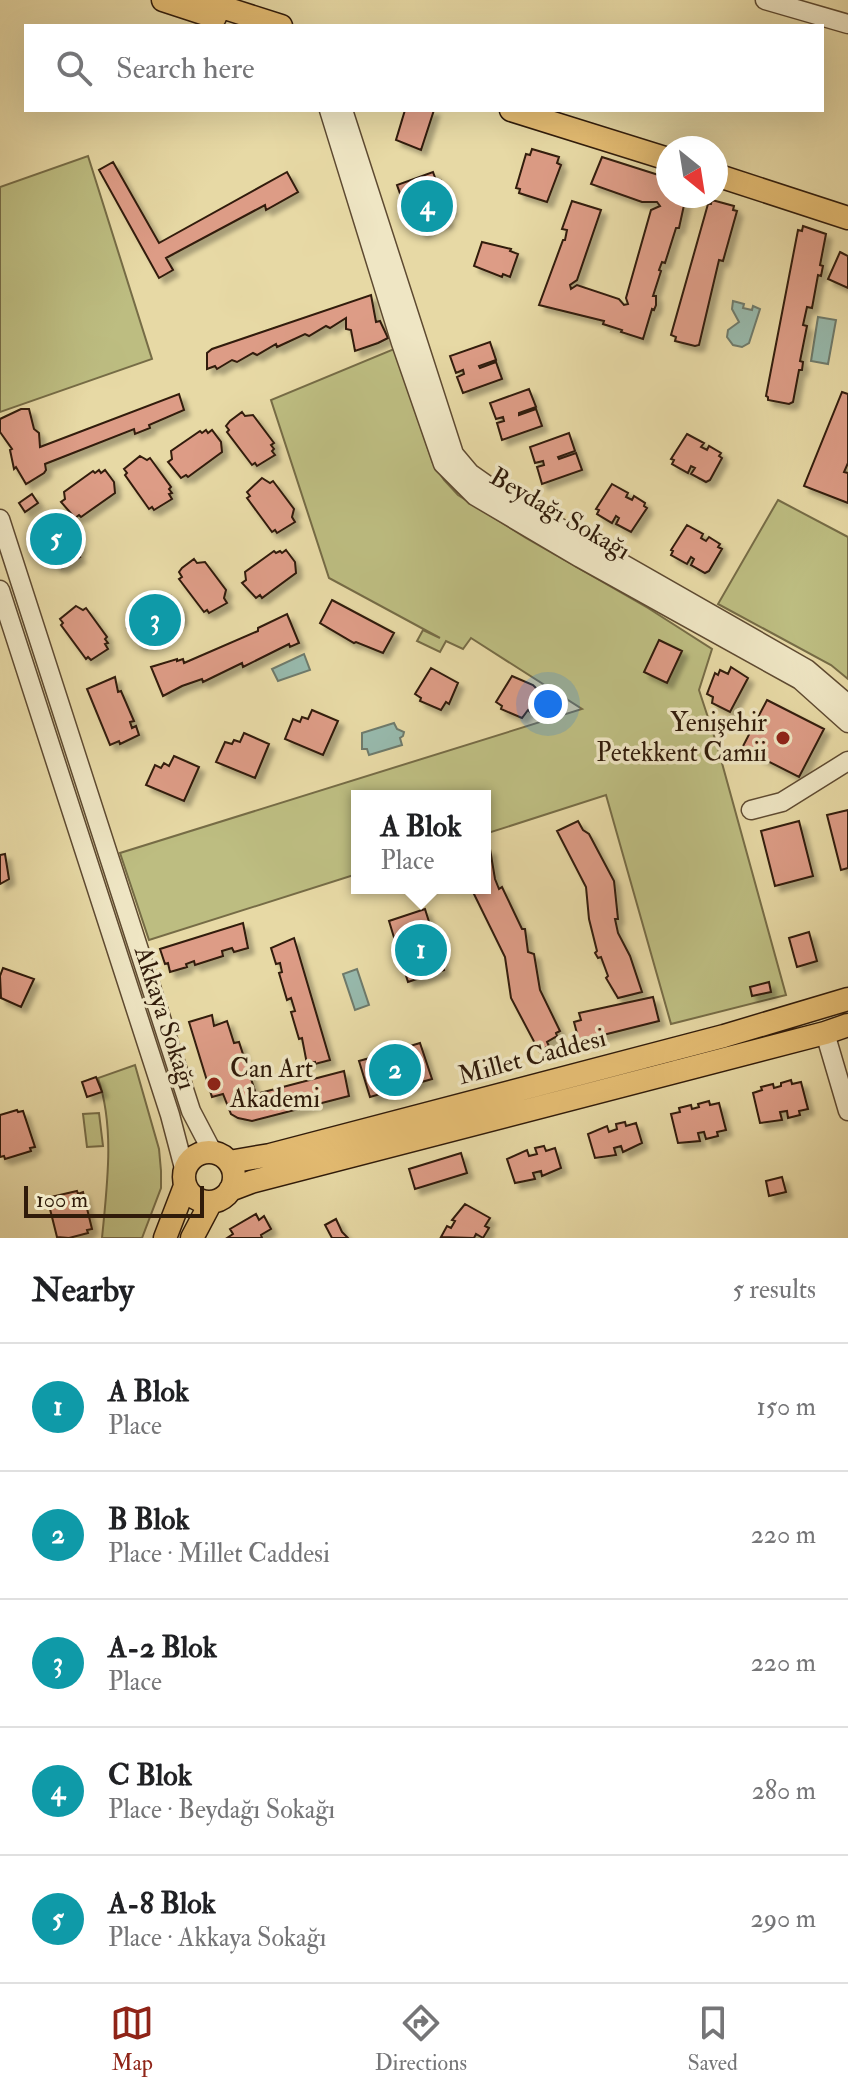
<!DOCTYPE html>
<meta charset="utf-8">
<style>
body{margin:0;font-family:"IM FELL Double Pica",serif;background:#f6f6f6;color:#202124}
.compass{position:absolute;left:656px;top:136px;width:72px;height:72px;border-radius:50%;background:#fff;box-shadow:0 8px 32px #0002;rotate:150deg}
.scale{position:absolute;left:24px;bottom:20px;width:180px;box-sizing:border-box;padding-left:8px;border:4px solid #301b0a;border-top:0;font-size:22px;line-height:28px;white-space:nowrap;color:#301b0a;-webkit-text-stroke:6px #efe6c4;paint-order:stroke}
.you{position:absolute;left:548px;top:704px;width:28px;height:28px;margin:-20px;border:6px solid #fff;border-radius:50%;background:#1a73e8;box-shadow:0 0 0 12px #1a73e833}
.badge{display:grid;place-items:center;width:52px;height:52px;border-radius:50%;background:#8f2418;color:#fff;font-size:26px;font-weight:700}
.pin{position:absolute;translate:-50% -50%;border:4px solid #fff;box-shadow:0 2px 8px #0006}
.popup{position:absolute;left:351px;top:790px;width:140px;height:104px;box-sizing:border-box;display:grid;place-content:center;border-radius:0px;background:#fff;filter:drop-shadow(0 2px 6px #0005);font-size:26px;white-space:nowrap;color:#757577}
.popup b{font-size:30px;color:#202124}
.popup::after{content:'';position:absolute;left:50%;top:100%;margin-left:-16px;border:16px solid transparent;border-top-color:#fff}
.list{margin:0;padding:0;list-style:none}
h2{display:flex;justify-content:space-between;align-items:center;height:104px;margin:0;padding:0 32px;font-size:34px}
h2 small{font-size:26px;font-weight:400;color:#757577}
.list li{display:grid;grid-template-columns:52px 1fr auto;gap:24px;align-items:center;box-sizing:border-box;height:128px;padding:0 32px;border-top:2px solid #e0e0e0}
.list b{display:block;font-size:30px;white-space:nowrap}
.list p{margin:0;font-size:26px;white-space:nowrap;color:#757577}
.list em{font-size:26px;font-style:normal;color:#757577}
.icon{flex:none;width:44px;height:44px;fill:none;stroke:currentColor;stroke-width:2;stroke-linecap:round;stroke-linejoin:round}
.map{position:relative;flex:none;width:848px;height:1238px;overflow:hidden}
.search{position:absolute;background:#fff;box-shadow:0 8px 32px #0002;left:24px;right:24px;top:24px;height:88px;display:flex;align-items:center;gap:20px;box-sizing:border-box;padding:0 28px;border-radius:0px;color:#757577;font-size:30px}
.sheet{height:744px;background:#fff}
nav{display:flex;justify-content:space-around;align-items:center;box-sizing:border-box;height:112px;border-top:2px solid #e0e0e0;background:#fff;font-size:22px;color:#757577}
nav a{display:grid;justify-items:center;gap:4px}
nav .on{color:#8f2418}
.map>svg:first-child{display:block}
.green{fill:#bdbd81;stroke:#766c46;stroke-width:2}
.water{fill:#97b9ac;stroke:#6e7a6b;stroke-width:2}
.building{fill:#dd9c86;stroke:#301b0a;stroke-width:2;filter:url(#shadow)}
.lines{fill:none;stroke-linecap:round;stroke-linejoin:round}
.minor-casing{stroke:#5e4a31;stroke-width:21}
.major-casing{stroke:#301b0a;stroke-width:25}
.minor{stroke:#efe6c4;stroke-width:18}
.major{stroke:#e4bc72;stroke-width:22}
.poi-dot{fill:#8f2418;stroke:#efe6c4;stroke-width:3}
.labels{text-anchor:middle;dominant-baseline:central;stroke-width:7;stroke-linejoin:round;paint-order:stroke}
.street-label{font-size:26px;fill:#301b0a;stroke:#efe6c4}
.poi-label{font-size:26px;fill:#301b0a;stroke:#efe6c4;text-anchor:end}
</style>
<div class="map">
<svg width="848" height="1238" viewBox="0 0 848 1238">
<defs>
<filter id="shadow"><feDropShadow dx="5.5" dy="5.5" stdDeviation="2" flood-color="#0004"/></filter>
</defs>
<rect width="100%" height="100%" fill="#e7d9a5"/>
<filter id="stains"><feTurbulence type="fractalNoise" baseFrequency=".0025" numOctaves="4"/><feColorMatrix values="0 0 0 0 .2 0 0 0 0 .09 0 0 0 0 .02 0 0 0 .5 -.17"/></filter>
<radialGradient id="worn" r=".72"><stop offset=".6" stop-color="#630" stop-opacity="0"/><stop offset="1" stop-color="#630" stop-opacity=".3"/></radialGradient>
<!-- green -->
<path class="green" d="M88,156l64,203 -152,53v-225z
M394,349l39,114 11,17 14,15 68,43 122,70 64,41 -13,41 18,55 69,250 -115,29 -65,-229 -121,39v-38h-128v78l-208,66 -29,-87 462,-144 -111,-71 -8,11 -17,-8 -6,11 -23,-11 6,-11 17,8 -111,-60 -58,-178z
M778,500l70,37v142l-17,-14 -113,-61z
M135,1065l24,84 2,22v17l-19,50h-40c5,-52 13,-110 -4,-160z
M99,1113l4,33 -16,1 -4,-33z"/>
<!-- water -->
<path class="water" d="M733,301l11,3 -1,4 9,2 1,-4 7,3 -11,34 -7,4 -9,-2 -6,-8 1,-7 11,-8 -7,-13z
M818,317l18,3 -8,44 -17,-3z
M304,654l6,16 -32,11 -6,-12z
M394,723l3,6 7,3 -1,4 -3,2 2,7 -33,10 -2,-6h-5v-16z
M357,969l12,36 -14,5 -12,-36z"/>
<!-- building -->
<path class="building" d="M405,110h29l-13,40 -25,-10z
M532,149l27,8 -2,6 4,2 -14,37 -28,-9 1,-4 -4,-1 10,-34 4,1z
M602,157l66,21v18h18l-7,32h-3l-11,35 -3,-1 -3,8 2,1 -8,25h3v9l-2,5 -2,-1 -9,30 -22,-7 1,-2 -19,-6 1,-3 -65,-16 24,-65h2l2,-10 -5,-1 10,-28 29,9 -24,70 -7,5 1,4 6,-4 42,14 5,6 4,-1 -2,-6 25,-88 9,-4 -3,-4h-15l-51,-18z
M113,162l46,81 128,-71 11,20 -32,18 -1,-5 -99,53 7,12 -14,8 -60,-108z
M433,172l4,11 4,-2 10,29 -5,2 1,10 -19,4 1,3 -8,3 -2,-5 -3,1 -2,-5 -3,1 -14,-39z
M712,200l22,6 -1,4 4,1 -14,50 -4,-1 -20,85 -4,1 -20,-5 1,-4 -5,-2 37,-131h3z
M803,226l23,8 -6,31 3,1 -2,10 -3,-1 -6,33 -5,-1 -4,18 4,1 -7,35 3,1 -1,8h-3l-6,32 -4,2 -21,-4v-3l-2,-1 32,-166 4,1z
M482,242l29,7 -1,2 8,3 -8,23 -7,-3 -1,3 -28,-11z
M840,252l8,4v32l-20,-9z
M371,295l5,27 4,-1 8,17 -10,5 -23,8 -4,-21 -5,-1v-11l-16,10 -4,-2 -17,10 -4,-2 -28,13 -1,-3 -19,11 -4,-2 -16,9 -5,-2 -15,9 -2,-3 -8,3v-16l5,-4z
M490,342l6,18 -17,6 1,2 16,-6 6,17 -39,14 -6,-16 7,-3 -1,-4 -7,3 -6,-17z
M529,389l7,18 -17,6v2l17,-6 6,17 -40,14 -5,-17 7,-2 -1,-4 -7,2 -6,-16z
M842,392l6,2v69l-4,9 4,1v30l-44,-17z
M179,394l5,16 -35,15 1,3 -15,6 -1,-5 -89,35 1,6 -2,3 -18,11 -10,-17 -2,2 -4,-19 2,-1 -12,-17v-13l21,-10h8l5,20 5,4 1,14z
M242,412l3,4 8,-1 21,28 -3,2 3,4 -2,2 3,4 -18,11 -2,-3 -3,2 -25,-33 2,-2 -3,-4 4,-5z
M206,430l2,3 4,-3 9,12 1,10 -34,25 -2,-2 -5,3 -13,-16 4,-3 -1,-8 29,-20 2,2z
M569,433l6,18 -17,6 1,2 17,-6 6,17 -40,14 -5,-17 7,-2 -1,-4 -8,2 -5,-16z
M687,434l17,9 -3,4 6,3 2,-4 12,7 -2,3 3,2 -12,22 -4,2 -15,-8 4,-6 -4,-2 -3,7 -16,-9 2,-4 -3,-1z
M140,456l7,4 3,-2 21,29 -2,2 3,4 -3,1 3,5 -18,11 -2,-3 -3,2 -24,-34 2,-2 -3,-4z
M99,470l2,3 4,-3 9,12 1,11 -34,24 -2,-2 -4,3 -14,-16 4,-3 -1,-7 29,-21 2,2z
M262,478l8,5 3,-2 21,28 -2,8 3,5 -18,11 -2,-3 -3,2 -25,-34 3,-2 -3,-4z
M612,484l16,9 -2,4 6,3 2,-4 11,7 -1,3 3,2 -16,24 -15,-8 3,-6 -3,-2 -4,7 -15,-9 2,-4 -3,-1z
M32,494l6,9 -13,9 -6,-9z
M47,514l8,4 3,-2 21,29 -2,8 3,4 -18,11 -2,-3 -3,2 -25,-34 3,-2 -3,-4 3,-4z
M687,525l16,9 -2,4 5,3 3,-4 11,7 -2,3 4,2 -13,22 -4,2 -14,-8 3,-6 -3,-2 -4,7 -16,-9 2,-4 -2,-1z
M286,550l9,12 1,11 -34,25 -2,-3 -4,3 -14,-15 4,-3 -1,-8 29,-21 2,2 4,-2 2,2z
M194,559l3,4 8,-1 21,28 -2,8 3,5 -18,10 -2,-3 -3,2 -25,-33 3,-2 -3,-5 3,-4z
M171,596l9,12 1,11 -34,24 -2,-2 -5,3 -13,-16 5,-7 -2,-3 29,-21 2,3 4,-3 2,2z
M332,600l62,33 -11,20 -27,-11 -2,1 -34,-20z
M76,606l7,4 3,-2 21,29 -2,2 3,4 -3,1 3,5 -17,11 -3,-3 -2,2 -25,-34 2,-2 -3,-4z
M287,614l12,29 -9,4 -1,-3 -46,23 -1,-4 -39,19 -1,-3 -20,7 -19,10 -12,-29 26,-8v2l6,-2 1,4 74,-32v-3z
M659,640l23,11 -15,32 -23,-11z
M731,667l17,11 -18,34 -18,-9 1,-6 -6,-3 8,-21 3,2 2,-5 8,4z
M431,668l27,15 -9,21 -3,-2 -5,8 -21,-9 1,-3 -6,-4z
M512,676l21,9 6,6 -9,21 -2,-2 -6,8 -21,-9 1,-3 -6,-4z
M115,677l3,15 3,-1 13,30 -4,1 2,6 4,-2 3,9 -19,9 -1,-3 -9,4 -23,-56z
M767,700l57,29 -25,48 -57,-29z
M312,710l26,11 -15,34 -38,-16 8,-20 7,3 2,-5 6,2z
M244,733l25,11 -14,34 -39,-16 9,-20 7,2 2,-4 6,2z
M174,756l25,11 -15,34 -38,-16 9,-20 6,3 3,-5 5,3z
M848,810v58l-7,2 -14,-55z
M578,821l5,9 6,4 25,47 4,38h-3l3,14 12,23 12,36 -24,6 -12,-20 2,-2 -7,-19 -3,1 -3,-5 2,-2 -8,-32 -3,-32 -29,-56z
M799,821l14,55 -38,10 -14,-55z
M490,849l5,30 4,10 3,-2 20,42h3l3,23 6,2 6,36 20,41 -4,2 1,3 -10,6 2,4 -10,5 -28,-53 -6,-41 -34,-69h14v-38z
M5,854l4,25 -9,5v-29z
M425,909l19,61 -36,12 -8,-25 6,-2 -4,-13 -6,2 -7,-23z
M243,923l5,25 -14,4 -2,-4 -10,3 1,5 -28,9 -1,-4 -8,3 1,3 -17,5 -2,-9 -3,1 -5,-15z
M809,932l8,29 -20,6 -8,-29z
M294,938l36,122 -15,4v-2l-8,2 -5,-26 -3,1 -8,-27 4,-1 -4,-13 -4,2 -8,-27 3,-1 -2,-9 -4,1 -5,-16z
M3,968l31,11 -13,28 -20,-9 -1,-22z
M769,982l2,10 -19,4 -2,-9z
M653,997l6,24 -80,20 -5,-19 7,-2 -2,-7z
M212,1015l2,11 13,-5 7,22 5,-1 17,52 88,-23 5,25 -97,25 -14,-3 -7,-4 -8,-20 -11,3 -23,-75z
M420,1043l12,36 -62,18 -11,-36 25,-7 2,5 13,-4 -2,-5z
M96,1077l6,15 -15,5 -5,-15z
M791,1080l1,4 9,-2 7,27 -9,2 1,4 -12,3 -1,-7 -7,1 2,8 -22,3 -7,-30 9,-3 -1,-3 12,-3 1,4 7,-2v-3z
M709,1101l1,4 9,-2 7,27 -9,2 1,4 -12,3 -2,-7 -6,1 2,8 -22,2 -7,-29 9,-2 -1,-4 12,-3 1,4 7,-2 -1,-3z
M17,1110l1,2 5,-1 12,36 -5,1 1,3 -26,8 -1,-3 -4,1v-42z
M625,1122l1,4 10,-3 6,20 -19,9 -2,-6 -7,2 2,7 -21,3 -7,-24 19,-8 2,6 8,-3 -1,-5z
M544,1146l2,5 9,-3 6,20 -19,8 -1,-5 -8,2 2,6 -20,4 -8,-24 20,-9 2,6 8,-2 -2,-6z
M461,1153l6,20 -52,16 -6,-20z
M782,1177l4,15 -17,4 -3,-15z
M77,1191l1,3 5,-2 9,37 -5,1 1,3 -19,5 -12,-1 -9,-36 4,-1 -1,-3z
M465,1204l25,14 -5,8 4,2 -6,10 -7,-4 -2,4 -33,-1 6,-11 4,2 4,-7 -3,-1z
M256,1214l3,6 5,-4 7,13 -10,6 1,3h-35l6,-4 -3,-5z
M336,1219l6,13 6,6h-16l-7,-13z"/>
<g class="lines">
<!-- minor casing -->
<g class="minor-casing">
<path id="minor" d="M765,0l83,24
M329,110l72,233 42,121 32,32 105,62 220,122 48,43
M343,110l111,344 16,19 27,19 310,177 41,35
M0,519l191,592 22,42
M0,590l170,525 15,57
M751,810l31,-8 66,-41
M825,1033l23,78"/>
</g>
<!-- major casing -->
<g class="major-casing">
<path id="major" d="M163,0l52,17
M200,0l81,26
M511,110l157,49
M716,175l132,43
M184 1177a25 25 0 1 1 50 0a25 25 0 1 1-50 0Z
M229,1162l41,-7 454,-119 124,-37
M230,1190l21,-8 574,-149 23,-8
M165,1238l20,-52
M192,1238l19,-36"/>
</g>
<!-- minor -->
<use href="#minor" class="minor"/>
<!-- major -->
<use href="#major" class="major"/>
</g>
<!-- markers -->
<g class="poi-dot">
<circle cx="783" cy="738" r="8"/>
<circle cx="214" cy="1084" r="8"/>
</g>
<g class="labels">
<!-- street labels -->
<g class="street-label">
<text transform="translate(560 514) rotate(30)">Beydağı Sokağı</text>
<text transform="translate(165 1018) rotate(72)">Akkaya Sokağı</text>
<text transform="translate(532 1057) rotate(-15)">Millet Caddesi</text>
</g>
<!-- poi labels -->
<g class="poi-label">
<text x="767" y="723">Yenişehir<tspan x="767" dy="30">Petekkent Camii</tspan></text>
<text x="230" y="1069" text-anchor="start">Can Art<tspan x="230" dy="30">Akademi</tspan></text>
</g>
</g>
<rect width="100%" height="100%" filter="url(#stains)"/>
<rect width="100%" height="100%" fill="url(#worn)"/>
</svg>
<svg class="compass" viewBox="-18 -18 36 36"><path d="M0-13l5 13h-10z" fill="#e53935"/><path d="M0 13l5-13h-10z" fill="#757577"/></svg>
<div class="scale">100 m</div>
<div class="you"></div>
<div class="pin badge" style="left:421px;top:950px;background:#0f9aa8">1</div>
<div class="popup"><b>A Blok</b>Place</div>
<div class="pin badge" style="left:395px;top:1070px;background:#0f9aa8">2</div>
<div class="pin badge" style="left:155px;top:620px;background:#0f9aa8">3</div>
<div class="pin badge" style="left:427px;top:206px;background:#0f9aa8">4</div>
<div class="pin badge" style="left:56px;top:539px;background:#0f9aa8">5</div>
<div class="search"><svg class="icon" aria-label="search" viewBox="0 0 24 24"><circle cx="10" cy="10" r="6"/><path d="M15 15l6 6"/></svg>Search here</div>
</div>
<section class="sheet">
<h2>Nearby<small>5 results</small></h2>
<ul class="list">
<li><span class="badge" style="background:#0f9aa8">1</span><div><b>A Blok</b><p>Place</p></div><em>150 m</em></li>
<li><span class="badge" style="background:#0f9aa8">2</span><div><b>B Blok</b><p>Place · Millet Caddesi</p></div><em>220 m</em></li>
<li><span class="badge" style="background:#0f9aa8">3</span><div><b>A-2 Blok</b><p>Place</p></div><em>220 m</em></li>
<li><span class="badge" style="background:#0f9aa8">4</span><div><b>C Blok</b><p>Place · Beydağı Sokağı</p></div><em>280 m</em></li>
<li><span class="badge" style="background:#0f9aa8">5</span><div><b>A-8 Blok</b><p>Place · Akkaya Sokağı</p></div><em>290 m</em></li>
</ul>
</section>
<nav>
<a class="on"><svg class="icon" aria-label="map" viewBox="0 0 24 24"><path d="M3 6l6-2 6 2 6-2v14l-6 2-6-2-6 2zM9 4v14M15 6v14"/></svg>Map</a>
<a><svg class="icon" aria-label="directions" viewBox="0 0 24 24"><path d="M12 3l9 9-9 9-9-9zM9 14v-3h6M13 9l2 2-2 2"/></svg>Directions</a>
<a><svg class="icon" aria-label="saved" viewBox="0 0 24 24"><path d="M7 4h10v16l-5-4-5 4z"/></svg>Saved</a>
</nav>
